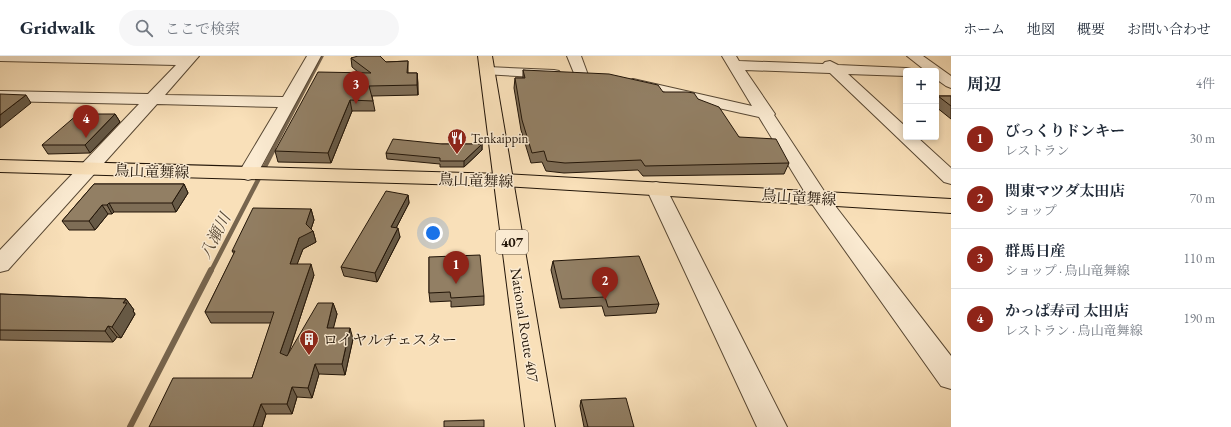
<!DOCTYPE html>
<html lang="ja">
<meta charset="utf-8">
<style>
body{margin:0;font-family:"EB Garamond","Noto Serif JP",serif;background:#f6f6f7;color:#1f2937}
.controls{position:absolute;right:12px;top:12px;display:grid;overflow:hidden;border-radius:4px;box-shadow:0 2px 6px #0003}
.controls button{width:36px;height:36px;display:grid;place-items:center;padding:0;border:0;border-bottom:1px solid #e0e1e3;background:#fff;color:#1f2937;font:20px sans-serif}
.you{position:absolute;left:433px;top:177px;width:14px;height:14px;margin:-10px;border:3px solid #fff;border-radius:50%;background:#1a73e8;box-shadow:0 0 0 6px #1a73e833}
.badge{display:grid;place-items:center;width:26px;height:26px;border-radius:50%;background:#8f2418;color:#fff;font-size:13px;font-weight:700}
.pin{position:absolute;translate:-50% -33px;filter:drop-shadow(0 1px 2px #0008)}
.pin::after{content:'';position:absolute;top:21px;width:14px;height:12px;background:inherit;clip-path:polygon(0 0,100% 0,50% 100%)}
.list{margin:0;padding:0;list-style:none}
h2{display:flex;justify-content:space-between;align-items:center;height:52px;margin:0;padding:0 16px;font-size:17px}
h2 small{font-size:13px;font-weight:400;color:#747a83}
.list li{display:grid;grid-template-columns:26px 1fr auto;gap:12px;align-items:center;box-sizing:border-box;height:60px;padding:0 16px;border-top:1px solid #e0e1e3}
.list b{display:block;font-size:15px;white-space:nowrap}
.list p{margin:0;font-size:13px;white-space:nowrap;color:#747a83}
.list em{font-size:13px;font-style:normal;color:#747a83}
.icon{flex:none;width:22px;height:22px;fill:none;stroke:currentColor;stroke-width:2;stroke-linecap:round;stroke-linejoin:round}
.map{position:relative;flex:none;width:951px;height:371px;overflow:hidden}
header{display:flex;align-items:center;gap:24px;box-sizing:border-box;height:56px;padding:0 20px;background:#fff;border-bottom:1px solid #e0e1e3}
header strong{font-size:19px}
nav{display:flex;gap:22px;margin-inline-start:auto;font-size:14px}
.search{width:280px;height:36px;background:#f6f6f7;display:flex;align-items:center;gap:10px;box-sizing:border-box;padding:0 14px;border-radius:22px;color:#747a83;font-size:15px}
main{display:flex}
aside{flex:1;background:#fff}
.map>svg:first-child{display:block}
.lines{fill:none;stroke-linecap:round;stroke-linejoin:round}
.stream-far2{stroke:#77654e;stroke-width:3.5}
.stream-far1{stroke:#77654e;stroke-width:4.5}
.stream{stroke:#77654e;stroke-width:6}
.minor-casing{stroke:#584834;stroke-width:2}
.major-casing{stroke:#221508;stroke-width:2}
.highway-casing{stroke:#221508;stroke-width:2}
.minor{fill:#fbebd2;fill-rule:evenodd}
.major{fill:#f9e0b9;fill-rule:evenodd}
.highway{fill:#f9e0b9;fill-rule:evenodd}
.wall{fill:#7e6d56;stroke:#221508}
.shaded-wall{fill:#665946;stroke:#221508}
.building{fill:#927f64;stroke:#221508}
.labels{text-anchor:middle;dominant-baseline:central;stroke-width:3;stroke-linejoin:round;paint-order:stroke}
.far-poi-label{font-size:13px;fill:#221508;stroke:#fbebd2;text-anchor:start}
.shield{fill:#fbebd2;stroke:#635545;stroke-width:1}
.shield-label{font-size:14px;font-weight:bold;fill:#221508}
.street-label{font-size:15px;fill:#221508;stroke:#fbebd2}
.poi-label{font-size:15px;fill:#221508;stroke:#fbebd2;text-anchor:start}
.water-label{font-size:16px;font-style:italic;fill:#5b4b37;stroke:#fbebd2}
</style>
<header>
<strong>Gridwalk</strong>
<div class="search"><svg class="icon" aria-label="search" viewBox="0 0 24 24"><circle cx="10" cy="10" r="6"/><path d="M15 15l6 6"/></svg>ここで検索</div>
<nav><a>ホーム</a><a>地図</a><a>概要</a><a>お問い合わせ</a></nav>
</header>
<main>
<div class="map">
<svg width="951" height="371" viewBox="0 0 951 371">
<rect width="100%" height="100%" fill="#f9e0b9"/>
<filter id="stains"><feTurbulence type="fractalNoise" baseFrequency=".005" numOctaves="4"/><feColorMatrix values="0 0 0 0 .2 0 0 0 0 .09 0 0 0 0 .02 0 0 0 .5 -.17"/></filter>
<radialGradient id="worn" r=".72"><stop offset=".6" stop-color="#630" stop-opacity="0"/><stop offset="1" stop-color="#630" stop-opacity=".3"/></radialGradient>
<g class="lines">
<!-- stream-far2 -->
<path class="stream-far2" d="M273,94l49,-94"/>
<!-- stream-far1 -->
<path class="stream-far1" d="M211,215l63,-122"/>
<!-- stream -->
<path class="stream" d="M130,371l81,-157"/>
<!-- minor casing -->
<g class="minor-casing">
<path id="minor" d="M0,0h199l-34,39 118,2 24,-41h14l-66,122 -7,2 -7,-2 -3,-4 40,-67 -121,-3 -149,166 -8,2v-22l139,-146 -139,-3v-10l148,3 28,-29 -176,-4z
M567,0h14l7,19 -2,3 -5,1 -5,-1z
M722,0h14l3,5 84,3 2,-2 5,-1 8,4 68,3 5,1 2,2h-7v5l-58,-2 58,53v10h11l34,31v16l-7,-2 -114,-109 -85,-3 30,44 -1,1 52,79 125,162v33l-10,-3 -129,-182 -53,-87 -126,-28 -5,-2 -3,-3 3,-3 5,-2 119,27z
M907,0h16l28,20v12l-5,-2 -10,-7v-8h-10z
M488,11l66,3 5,1 2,3 -2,3 -5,1 -71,-4 -2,-3 2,-3z
M656,126l7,2 3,4 121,239h-30l-111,-239 3,-4z"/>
</g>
<!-- major casing -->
<g class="major-casing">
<path id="major" d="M0,104l503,14 448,25v14l-448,-27 -503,-14z"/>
</g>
<!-- highway casing -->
<g class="highway-casing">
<path id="highway" d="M478,0h14l63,371h-30z"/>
</g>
<!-- minor -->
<use href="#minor" class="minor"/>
<!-- major -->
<use href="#major" class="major"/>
<!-- highway -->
<use href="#highway" class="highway"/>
</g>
<!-- wall -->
<path class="wall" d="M351,2l35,4 22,-1v12h9l1,22 -46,1 3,15h-23l-21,52 -53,-1 -3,-11 84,-78 -7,-6z
M523,14l140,22 35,7 41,38 50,26 -5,11 -141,2 -5,-6 -74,3 -18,-2 -4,-9 -11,1 -10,-33 -7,-42 1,-10h8z
M938,40h13v23l-15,-12v-8z
M115,58l5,8 -30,31 -42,1 -6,-9z
M442,88h40v6l-18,17h-24v-3l-53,-5 -1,-6z
M94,128h90l4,9 -12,19h-62l-2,2h-4l-13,16h-26l-7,-9z
M408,139l1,8 -13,25 4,9 -23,45 -33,-6 -3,-9z
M311,153l3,11 -3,9 2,2 3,11 -13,7 -6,15 17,11 -26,80 45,-52 4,11 -4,14 20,11 -8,36 -26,-1 -7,24 -15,-1 -5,17h-26l-4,13h-113l103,-49 19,-55h-60l-6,-11 29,-58 -2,-3z
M429,201l55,39v9l-33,2v-6l-21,1 -1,-9z
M553,205l106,43 -3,9 -51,3 -3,-10 -42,2 -9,-38z
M0,238l126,5 8,11 -1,1 2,3 -14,24 -4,-1 -4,5 -113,-2z
M581,344l53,27h-50l-4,-21z"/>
<!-- shaded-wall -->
<path class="shaded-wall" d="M417,17l1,10v12l-1,-10z
M26,39l5,8 -31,25v-13z
M350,44l2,11 -21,52 -3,-10z
M115,58l5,8 -30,31 -5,-8z
M482,88v6l-18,17v-6z
M184,128l4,9 -12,19 -4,-9z
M408,139l1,8 -17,33 -1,-9z
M109,147l5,9 -2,2 -5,-9z
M102,149l6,9 -13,16 -6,-9z
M311,153l3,11 -4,12 3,-1 3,11 -13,7 -10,26 -3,-11 9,-26z
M398,172l2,9 -23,45 -2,-9z
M311,208l3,11 -29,89 -5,-11z
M126,243l8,11 -1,1 2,3 -14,24 -9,-11 11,-24z
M333,247l4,11 -6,24 -4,-10z
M108,270l9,11 -4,5 -8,-11z
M350,272l3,11 -8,36 -3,-11z
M315,308l4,10 -7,24 -4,-10z
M292,331l5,10 -5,17 -5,-10z
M261,348l5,10 -4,13h-9z"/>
<!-- building -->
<path class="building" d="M358,0h22l6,6 22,-1 -1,12h10v12l-48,1 4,15 -23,-1 -22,53 -53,-2 43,-79 53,1 -20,-15z
M523,14l86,4 49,11 5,7h24l7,1 4,6 21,8 20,30 37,2 13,24 -144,3 -4,-6 -76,3 -18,-2 -3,-10 -12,2 -10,-33 -7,-42h10z
M0,38l26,1 -26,20z
M938,40h13v10z
M78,58h37l-30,31h-43z
M393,83l49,5h40l-18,17h-24v-3l-54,-5z
M94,128h90l-12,19h-63l-2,2h-5l-13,16h-27z
M386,135l22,4 -17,32 7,1 -23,45 -34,-6z
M253,152l58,1 -5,15 7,7 -14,7 -9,26h21l-31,89 7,3 31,-53h15l-6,25h23l-8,36h-27l-7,24 -16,-1 -5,17h-26l-8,23h-104l24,-49h79l22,-66h-69l30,-61h-3z
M480,199l4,41 -33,2 -1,-6 -21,1v-36z
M639,200l20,48 -51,3 -3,-10 -43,2 -9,-38z
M0,238l126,5 -3,4h4l-15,24 -4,-1 -3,5 -105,-1z
M626,342l8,29h-46l-7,-27z
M484,364v7h-40v-6z"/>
<!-- icons -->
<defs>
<g id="restaurant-pin" transform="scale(1)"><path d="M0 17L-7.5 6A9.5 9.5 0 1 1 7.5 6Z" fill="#8f2418" stroke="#fbebd2"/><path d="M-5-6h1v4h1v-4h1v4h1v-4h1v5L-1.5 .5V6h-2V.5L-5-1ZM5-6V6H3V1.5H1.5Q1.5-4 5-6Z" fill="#fff"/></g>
<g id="building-pin" transform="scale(1)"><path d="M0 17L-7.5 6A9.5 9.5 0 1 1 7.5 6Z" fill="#8f2418" stroke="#fbebd2"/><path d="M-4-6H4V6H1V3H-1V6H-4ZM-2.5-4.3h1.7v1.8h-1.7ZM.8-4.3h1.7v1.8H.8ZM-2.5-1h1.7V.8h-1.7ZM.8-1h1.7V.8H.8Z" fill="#fff"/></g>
</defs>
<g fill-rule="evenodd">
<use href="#restaurant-pin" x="457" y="82"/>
<use href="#building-pin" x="309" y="283"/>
</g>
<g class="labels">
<!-- far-poi labels -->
<g class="far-poi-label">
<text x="471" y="82">Tenkaippin</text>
</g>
<!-- shield labels -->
<rect class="shield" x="496" y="174" width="32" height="24" rx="3"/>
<g class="shield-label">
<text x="512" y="186">407</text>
</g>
<!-- street labels -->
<g class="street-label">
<text transform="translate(152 115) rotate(2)">鳥山竜舞線</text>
<text transform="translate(476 124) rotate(2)">鳥山竜舞線</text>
<text transform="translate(799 141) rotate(4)">鳥山竜舞線</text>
<text transform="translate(525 269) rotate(81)">National Route 407</text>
</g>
<!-- poi labels -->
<g class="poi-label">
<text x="323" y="283">ロイヤルチェスター</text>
</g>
<!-- water labels -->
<g class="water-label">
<text transform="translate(215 180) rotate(-63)">八瀬川</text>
</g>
</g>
<rect width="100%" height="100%" filter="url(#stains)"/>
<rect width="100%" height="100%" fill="url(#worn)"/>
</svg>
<div class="controls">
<button>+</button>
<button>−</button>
</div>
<div class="you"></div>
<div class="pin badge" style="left:456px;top:228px">1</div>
<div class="pin badge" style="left:605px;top:244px">2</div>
<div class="pin badge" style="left:356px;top:48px">3</div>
<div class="pin badge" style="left:86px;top:82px">4</div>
</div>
<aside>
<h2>周辺<small>4件</small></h2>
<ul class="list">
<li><span class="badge">1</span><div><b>びっくりドンキー</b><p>レストラン</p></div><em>30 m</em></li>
<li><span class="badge">2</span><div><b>関東マツダ太田店</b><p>ショップ</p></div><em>70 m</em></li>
<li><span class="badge">3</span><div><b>群馬日産</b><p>ショップ · 鳥山竜舞線</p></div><em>110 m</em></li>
<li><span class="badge">4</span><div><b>かっぱ寿司 太田店</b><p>レストラン · 鳥山竜舞線</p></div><em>190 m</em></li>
</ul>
</aside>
</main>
